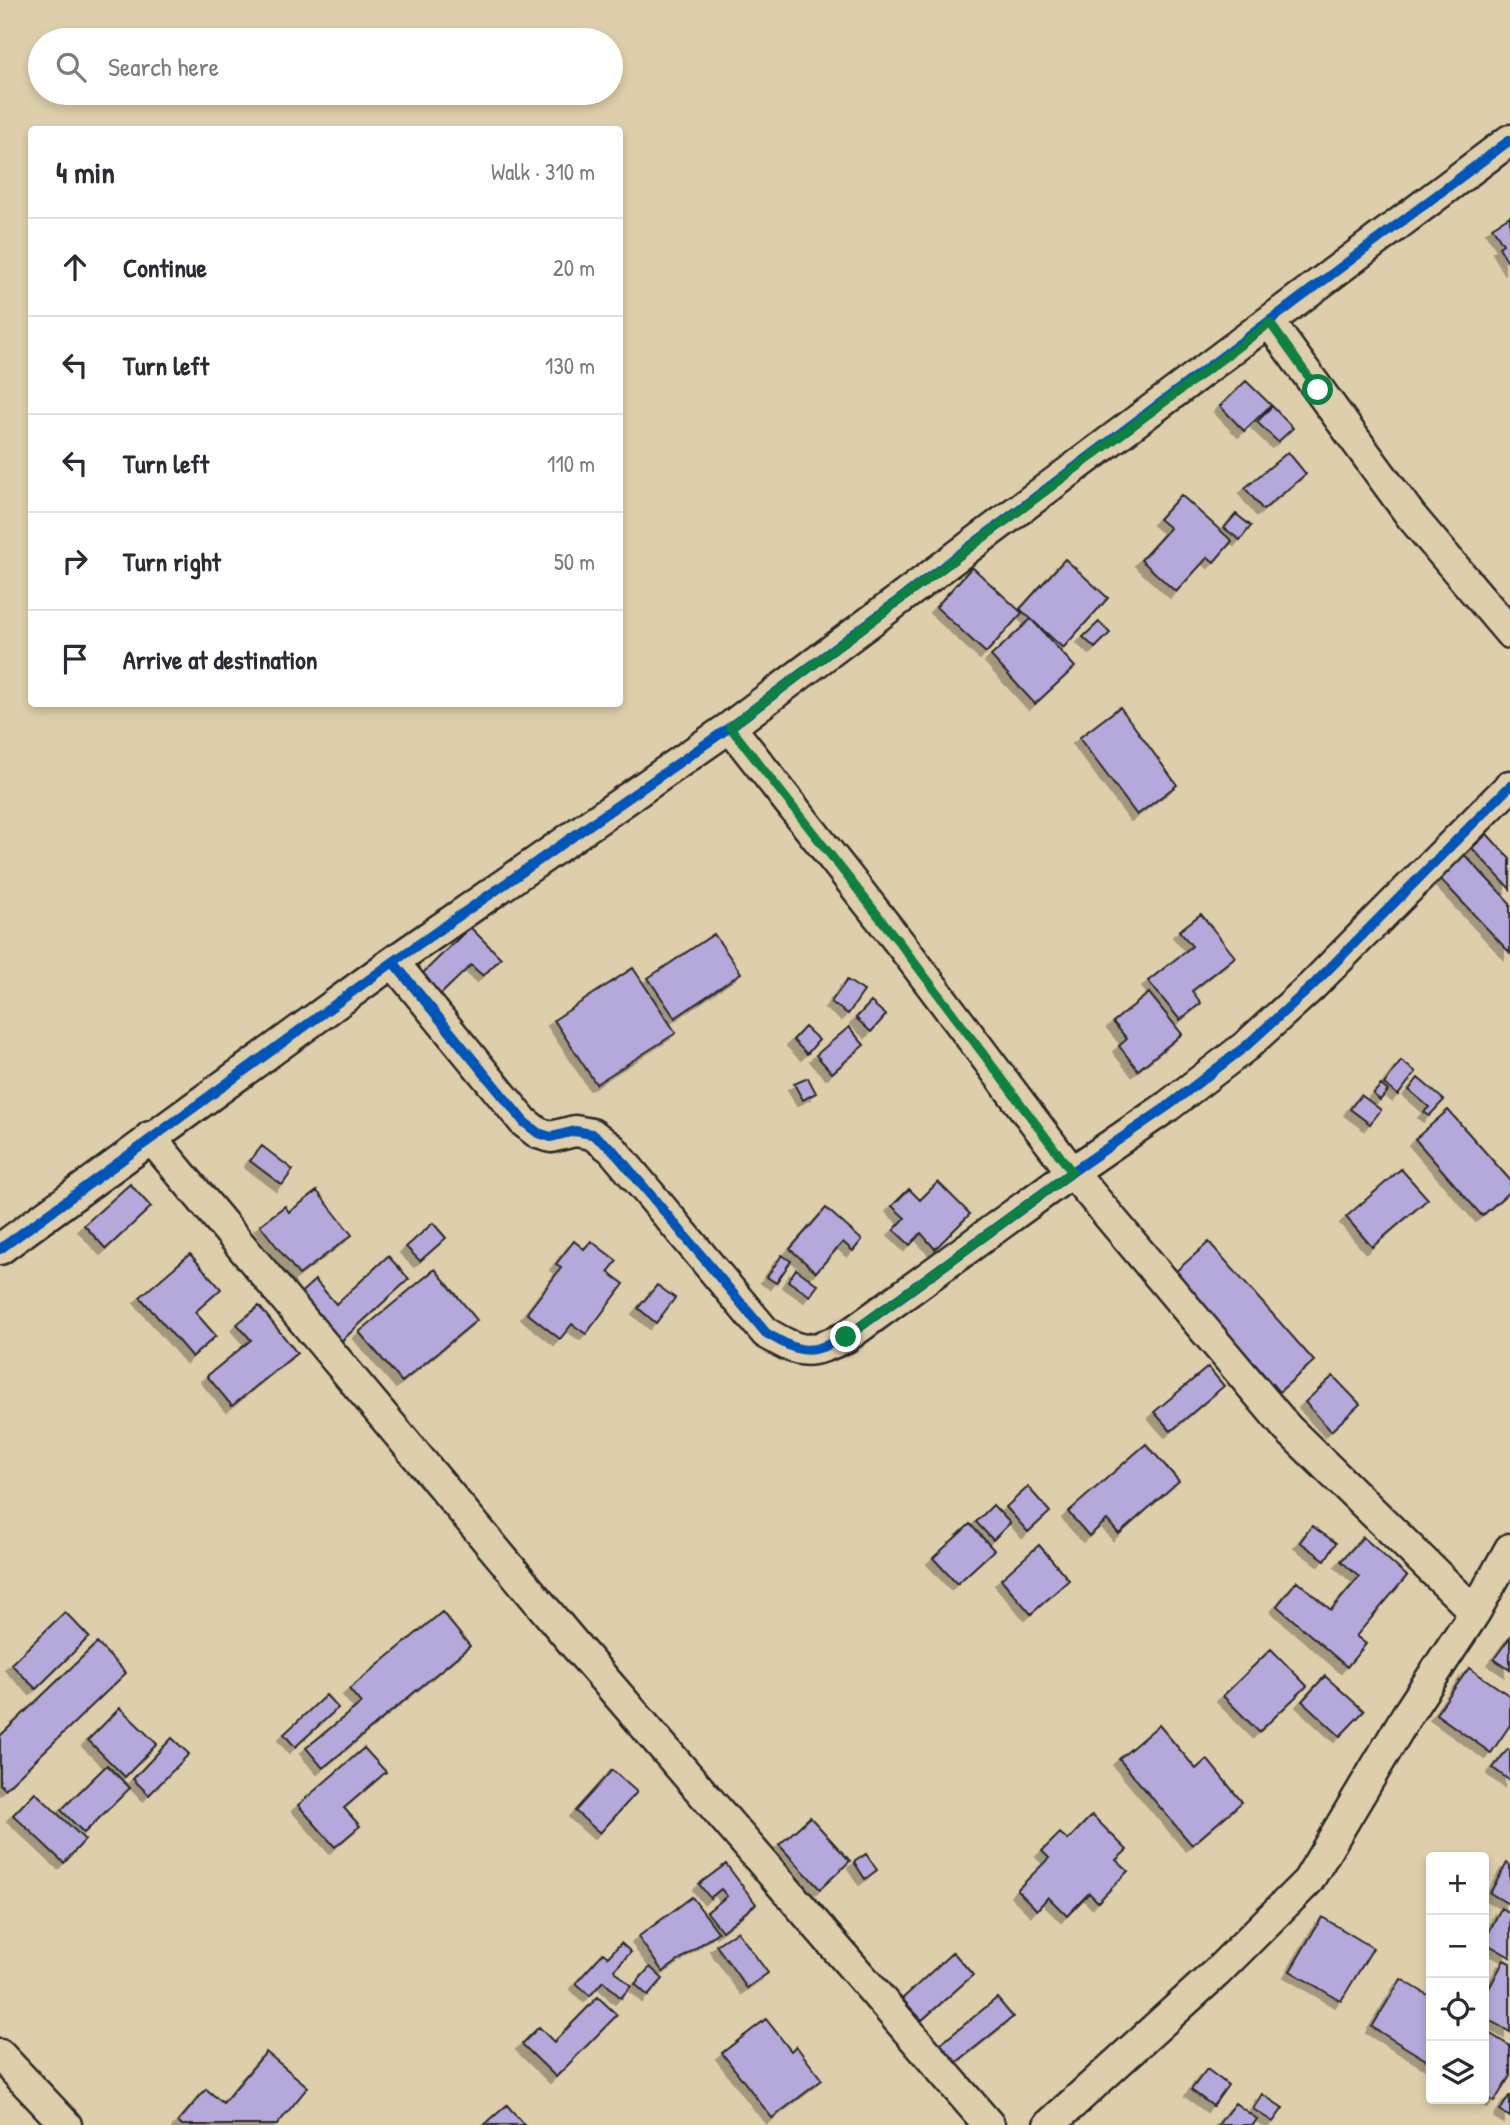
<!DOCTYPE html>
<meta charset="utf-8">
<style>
body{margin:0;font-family:"Patrick Hand",sans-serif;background:#f2f2f3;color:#2b2b33}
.controls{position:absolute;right:21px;bottom:21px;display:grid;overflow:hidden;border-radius:7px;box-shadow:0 4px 10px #0003}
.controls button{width:63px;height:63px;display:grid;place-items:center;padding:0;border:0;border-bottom:2px solid #e1e1e2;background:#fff;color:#2b2b33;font:35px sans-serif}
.stop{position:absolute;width:21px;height:21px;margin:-16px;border:5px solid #0b8043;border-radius:50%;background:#fff}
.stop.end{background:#0b8043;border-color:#fff;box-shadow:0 2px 7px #0008}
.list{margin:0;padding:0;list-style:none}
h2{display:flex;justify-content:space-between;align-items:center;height:91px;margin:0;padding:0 28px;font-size:30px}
h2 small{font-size:23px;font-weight:400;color:#7c7c81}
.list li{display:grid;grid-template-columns:46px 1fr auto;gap:21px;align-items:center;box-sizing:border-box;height:98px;padding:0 28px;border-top:2px solid #e1e1e2}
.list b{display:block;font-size:26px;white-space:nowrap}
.list em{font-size:23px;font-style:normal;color:#7c7c81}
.icon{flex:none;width:38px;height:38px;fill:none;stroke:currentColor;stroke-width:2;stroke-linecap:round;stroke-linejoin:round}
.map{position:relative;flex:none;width:1510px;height:2125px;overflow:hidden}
.search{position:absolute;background:#fff;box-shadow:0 4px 10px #0003;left:28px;top:28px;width:595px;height:77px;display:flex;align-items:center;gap:18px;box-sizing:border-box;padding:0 24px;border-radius:38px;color:#7c7c81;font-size:26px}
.panel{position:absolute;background:#fff;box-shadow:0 4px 10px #0003;left:28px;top:126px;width:595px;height:581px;border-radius:7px}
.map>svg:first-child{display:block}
.building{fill:#b4a9da;stroke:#2b2b2b;stroke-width:2;filter:url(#shadow)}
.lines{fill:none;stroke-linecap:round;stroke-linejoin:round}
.minor-casing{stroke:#2b2b2b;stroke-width:35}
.minor{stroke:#dfceab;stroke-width:30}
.cycleway-casing{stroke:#dfceab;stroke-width:15}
.cycleway{stroke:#0057b8;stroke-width:10}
.route{stroke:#0b8043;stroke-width:9}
</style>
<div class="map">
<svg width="1510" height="2125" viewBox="0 0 1510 2125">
<defs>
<filter id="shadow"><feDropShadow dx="-6" dy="6" stdDeviation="0" flood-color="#0004"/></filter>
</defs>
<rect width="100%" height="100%" fill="#dfceab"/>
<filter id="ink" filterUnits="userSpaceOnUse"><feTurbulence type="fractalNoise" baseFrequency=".0143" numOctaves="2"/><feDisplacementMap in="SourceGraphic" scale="14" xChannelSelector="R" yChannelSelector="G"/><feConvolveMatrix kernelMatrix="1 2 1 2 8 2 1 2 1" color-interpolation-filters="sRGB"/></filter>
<g filter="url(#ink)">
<!-- building -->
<path class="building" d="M1510,216v50l-11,-19 4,-3 -11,-17z
M1246,381l25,24 -27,26 -24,-25z
M1272,406l21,22 -15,14 -21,-20z
M1288,452l18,22 -43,36 -18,-22z
M1181,495l51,46 -18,21 -6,-5 -32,35 -35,-32 29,-32 -11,-9z
M1236,514l15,12 -11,14 -16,-12z
M1065,559l43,39 -45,50 -43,-39z
M972,567l50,46 -36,40 -50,-46z
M1031,619l44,48 -40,37 -44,-48z
M1099,622l11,11 -15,15 -12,-11z
M1120,707l57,78 -40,30 -58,-77z
M1487,834l23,25v30l-38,-41z
M1458,848l52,55v50l-77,-82z
M1201,914l34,43 -43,34 9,12 -21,17 -32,-39 44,-35 -13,-15z
M470,927l31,31 -18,18 -12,-11 -31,30 -19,-20z
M714,934l27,39 -66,45 -27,-40z
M633,968l43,65 -80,51 -42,-64z
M847,980l17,11 -16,23 -17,-12z
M1149,993l33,41 -44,36 -19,-24 8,-7 -14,-17z
M871,1002l15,13 -15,17 -15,-14z
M805,1027l14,13 -12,14 -14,-14z
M849,1027l15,18 -32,28 -16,-18z
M1401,1061l15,11 -18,23 -14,-11z
M808,1078l8,15 -13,7 -9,-16z
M1418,1078l26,22 -15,16 -5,-4 5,-5 -20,-17z
M1381,1085l7,6 -8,9 -7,-6z
M1361,1095l20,15 -11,14 -20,-15z
M1448,1110l62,70v11l-28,25 -67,-77z
M262,1146l31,24 -11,15 -32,-24z
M1401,1169l27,30 -56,48 -26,-30z
M938,1182l32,32 -35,35 -14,-16 -11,12 -16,-15 11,-12 -13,-12 17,-17 11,11z
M130,1184l21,23 -45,42 -22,-24z
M317,1191l35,44 -53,40 -39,-50 25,-19 4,6z
M826,1208l36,32 -9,11 -10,-9 -27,30 -26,-23z
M433,1223l13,15 -26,23 -14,-14z
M574,1241l10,8 7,-8 26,20 -9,11 16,12 -38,50 -14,-10 -12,15 -33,-26 34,-45 -5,-4z
M1209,1242l105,119 -35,31 -104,-120z
M190,1254l31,35 -26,23 21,24 -24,21 -52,-60z
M782,1255l9,6 -15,22 -9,-6z
M388,1256l21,23 -70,64 -43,-46 19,-17 21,24z
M435,1269l42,51 -75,62 -43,-50z
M796,1269l22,16 -8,11 -22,-15z
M657,1285l18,13 -19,25 -18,-15z
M259,1306l38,47 -65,53 -25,-30 44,-36 -14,-16z
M1208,1367l16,19 -53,45 -17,-19z
M1333,1376l27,28 -29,27 -26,-29z
M1146,1444l33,37 -60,53 -12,-14 -18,16 -21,-24z
M1028,1487l22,25 -22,20 -22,-25z
M993,1505l17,18 -17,17 -17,-18z
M970,1524l24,26 -37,34 -24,-26z
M1312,1526l24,17 -11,17 -25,-18z
M1363,1537l44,39 -51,60 10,8 -19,23 -70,-61 20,-25 34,29 28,-33 -18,-16z
M1039,1545l30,35 -38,34 -30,-35z
M65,1612l24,25 -53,52 -25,-25z
M442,1612l28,34 -147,122 -17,-20 55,-45 -12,-14z
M1510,1637v33l-16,-11z
M97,1643l29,30 -121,116 -5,-5v-48z
M1271,1649l36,37 -48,46 -36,-36z
M1469,1668l41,28v29l-19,28 -55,-39z
M1325,1676l39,35 -24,25 -38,-35z
M326,1695l12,13 -43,39 -11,-13z
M120,1708l37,36 -32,33 -37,-37z
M1159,1725l37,44 11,-10 35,43 -50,43 -73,-86z
M172,1738l17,16 -40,41 -16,-16z
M364,1748l22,24 -42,36 16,18 -25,21 -37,-42z
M1508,1749l2,2v30l-17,-13z
M107,1765l23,23 -46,45 -23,-23z
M612,1770l25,22 -37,41 -25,-22z
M35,1792l50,48 -21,23 -51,-48z
M1092,1815l35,35 -11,10 12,11 -30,31 -9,-9 -22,23 -19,-19 -11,13 -20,-20 32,-32 -7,-7 18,-18 8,7z
M810,1817l40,44 -30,28 -41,-44z
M866,1854l11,16 -12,9 -11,-17z
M1507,1863l3,2v40l-20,-12z
M726,1864l30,40 -34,27 -15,-19 20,-16 -6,-7 -11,9 -11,-14z
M692,1897l26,35 -55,40 -25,-35z
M1501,1908l9,5v44l-26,-15z
M1322,1917l51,31 -32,53 -51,-30z
M737,1931l31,42 -21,15 -31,-43z
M621,1943l10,9 -17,18 17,16 -10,12 -18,-17 -13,15 -14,-13 27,-30 5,4z
M953,1952l20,23 -51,45 -20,-21z
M1504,1960l6,3v69l-26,-15v-19z
M650,1967l13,12 -15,17 -13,-12z
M1401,1979l30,18v66l-59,-36z
M598,1997l19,18 -61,62 -34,-33 17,-17 15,15z
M997,1998l16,19 -61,49 -15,-19z
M766,2019l25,32 5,-5 26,34 -50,38 -50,-65z
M1484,2030l26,16v30l-16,26 -10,-6z
M266,2052l42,35 -31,38h-96l-3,-3 28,-33 17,14z
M1207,2069l21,16 -15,21 -22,-16z
M1262,2094l21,14 -10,14 -20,-13z
M1509,2096h1v21l-10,-6z
M1235,2103l22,16 -4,6h-35z
M507,2105l17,20h-40z"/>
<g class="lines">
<!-- minor casing -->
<g class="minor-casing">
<path id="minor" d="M1270,323l141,193 99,117
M730,727l172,219 170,226 215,256 188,184
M393,962l131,160 14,11 13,4 24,-6 17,3 20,15 154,184c36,21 41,22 80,4l226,-165 96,-66 78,-60 66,-60 198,-200
M150,1137l424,507 415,481
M0,1249l393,-287 337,-235 780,-587
M0,2055l66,70
M1049,2125l168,-153 91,-91 99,-166 68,-103 35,-63"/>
</g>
<!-- minor -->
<use href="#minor" class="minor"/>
<!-- cycleway casing -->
<g class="cycleway-casing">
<path id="cycleway" d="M393,962l131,160 14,11 13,4 24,-6 17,3 20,15 154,184c36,21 41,22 80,4l226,-165 96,-66 78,-60 66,-60 198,-200
M0,1249l393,-287 337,-235 780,-587"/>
</g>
<!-- cycleway -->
<use href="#cycleway" class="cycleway"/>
</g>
</g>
<g class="lines" filter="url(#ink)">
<!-- route -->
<path class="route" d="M846,1337l226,-165 -170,-226 -172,-219 540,-404 48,67"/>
</g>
</svg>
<div class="controls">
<button>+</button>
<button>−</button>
<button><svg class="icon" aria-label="locate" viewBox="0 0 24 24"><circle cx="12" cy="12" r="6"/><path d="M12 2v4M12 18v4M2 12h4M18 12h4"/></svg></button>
<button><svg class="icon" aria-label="layers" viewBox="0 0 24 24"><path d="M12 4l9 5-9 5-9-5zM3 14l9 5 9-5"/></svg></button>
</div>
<div class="stop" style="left:1318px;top:390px"></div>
<div class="stop end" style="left:846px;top:1337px"></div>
<div class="search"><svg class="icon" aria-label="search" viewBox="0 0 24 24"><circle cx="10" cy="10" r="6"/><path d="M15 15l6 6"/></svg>Search here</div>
<section class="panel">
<h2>4 min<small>Walk · 310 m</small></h2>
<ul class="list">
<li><svg class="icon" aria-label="ahead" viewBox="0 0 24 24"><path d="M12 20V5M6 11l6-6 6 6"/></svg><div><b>Continue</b></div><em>20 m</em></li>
<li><svg class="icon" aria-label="left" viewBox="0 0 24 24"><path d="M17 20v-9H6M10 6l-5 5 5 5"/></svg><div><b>Turn left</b></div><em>130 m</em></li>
<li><svg class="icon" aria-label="left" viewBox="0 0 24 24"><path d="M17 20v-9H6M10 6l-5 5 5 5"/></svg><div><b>Turn left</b></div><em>110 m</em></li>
<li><svg class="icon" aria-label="right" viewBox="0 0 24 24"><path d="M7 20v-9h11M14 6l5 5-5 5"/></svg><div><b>Turn right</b></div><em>50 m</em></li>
<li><svg class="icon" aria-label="arrive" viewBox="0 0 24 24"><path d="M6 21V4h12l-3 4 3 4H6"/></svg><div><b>Arrive at destination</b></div></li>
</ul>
</section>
</div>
